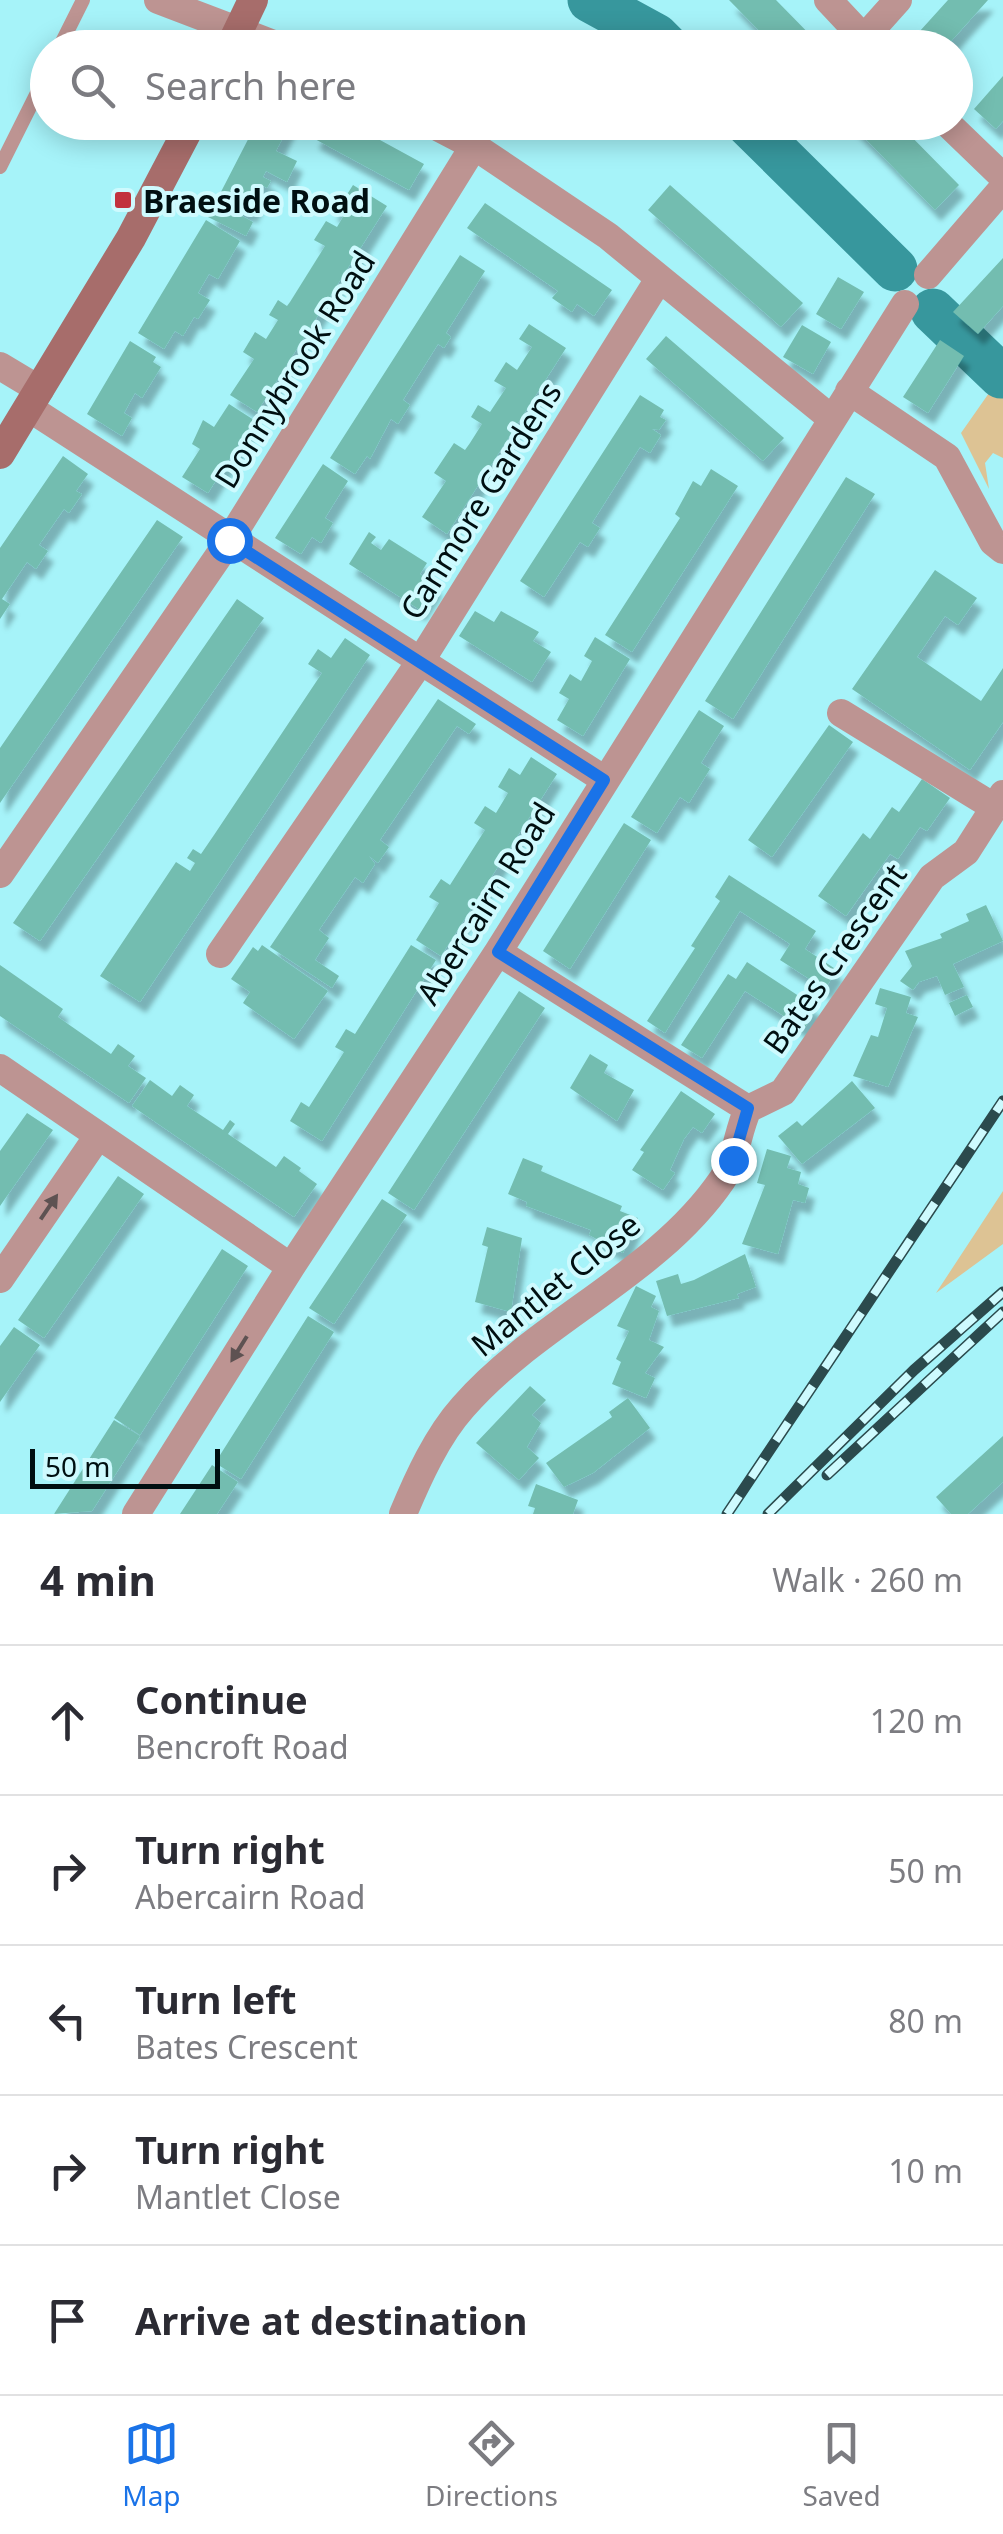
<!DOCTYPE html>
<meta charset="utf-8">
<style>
body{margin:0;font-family:"Noto Sans",sans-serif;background:#f2f2f3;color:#2b2b33}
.scale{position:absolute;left:30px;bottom:25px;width:190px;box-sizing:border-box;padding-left:10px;border:5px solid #000f11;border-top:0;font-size:28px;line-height:35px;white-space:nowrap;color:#000f11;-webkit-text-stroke:8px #cefafe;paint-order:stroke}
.stop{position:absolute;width:30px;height:30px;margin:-22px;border:8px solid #1a73e8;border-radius:50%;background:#fff}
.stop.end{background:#1a73e8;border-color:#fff;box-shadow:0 2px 10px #0008}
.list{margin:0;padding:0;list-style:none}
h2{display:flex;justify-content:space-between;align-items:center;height:130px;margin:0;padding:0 40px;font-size:42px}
h2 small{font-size:32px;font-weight:400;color:#7c7c81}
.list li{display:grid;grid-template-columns:65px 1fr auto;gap:30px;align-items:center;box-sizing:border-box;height:150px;padding:0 40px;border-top:2px solid #e1e1e2}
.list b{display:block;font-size:38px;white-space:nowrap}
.list p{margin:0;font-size:32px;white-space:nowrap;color:#7c7c81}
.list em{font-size:32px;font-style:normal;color:#7c7c81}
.icon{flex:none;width:55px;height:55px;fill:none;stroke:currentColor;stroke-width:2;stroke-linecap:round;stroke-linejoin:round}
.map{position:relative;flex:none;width:1003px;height:1514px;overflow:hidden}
.search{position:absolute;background:#fff;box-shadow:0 5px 25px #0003;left:30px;right:30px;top:30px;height:110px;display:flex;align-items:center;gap:25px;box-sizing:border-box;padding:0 35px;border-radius:55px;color:#7c7c81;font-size:38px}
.sheet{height:880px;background:#fff}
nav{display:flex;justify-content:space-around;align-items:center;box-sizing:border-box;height:140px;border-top:2px solid #e1e1e2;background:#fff;font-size:28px;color:#7c7c81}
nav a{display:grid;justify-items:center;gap:5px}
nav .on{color:#1a73e8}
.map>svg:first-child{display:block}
.green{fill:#ddc394}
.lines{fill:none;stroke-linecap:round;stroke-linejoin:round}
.river{stroke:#37979d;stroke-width:45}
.building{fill:#73bdb0;filter:url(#shadow)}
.service{stroke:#bd9492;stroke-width:14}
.minor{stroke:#bd9492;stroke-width:28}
.secondary{stroke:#a76d6b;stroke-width:30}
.rail-casing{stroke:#2b4a4d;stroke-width:11}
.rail{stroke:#cefafe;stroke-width:8;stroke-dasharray:22;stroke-linecap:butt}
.oneway{fill:#5e5252}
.route{stroke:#1a73e8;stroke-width:12}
.poi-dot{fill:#c2323d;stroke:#cefafe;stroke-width:4}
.labels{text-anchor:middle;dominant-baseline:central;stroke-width:8;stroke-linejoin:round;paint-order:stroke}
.poi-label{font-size:32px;font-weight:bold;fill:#000f11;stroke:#cefafe;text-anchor:start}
.street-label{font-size:32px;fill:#000f11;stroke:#cefafe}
</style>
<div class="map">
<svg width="1003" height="1514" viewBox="0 0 1003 1514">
<defs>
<filter id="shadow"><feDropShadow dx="6" dy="11" stdDeviation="2.5" flood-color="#0004"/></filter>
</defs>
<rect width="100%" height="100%" fill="#a6f3f9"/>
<!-- green -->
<path class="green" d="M1003,373v85l-10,-5 -8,10 4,26 -28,-56z
M1003,1191v53l-67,49z"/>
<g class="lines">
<!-- river -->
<path class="river" d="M590,0l66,36 12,12
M746,122l149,147
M933,311l68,65"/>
</g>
<!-- building -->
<path class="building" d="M729,0h47l47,48h-47z
M948,0h40l-43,48h-29l-6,-6z
M1003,76v45l-7,8 -22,-20z
M257,122h34l-15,29 21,10 -10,21 -21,-11 -3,6 8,4 -4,7 -8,-4 -3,6 5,3 -10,20 -5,-3 -4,6 11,6 -7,14 -38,-19z
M321,122h26l77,42 -15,26 -96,-52z
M849,122h48l62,63 -24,25z
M353,185l34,21 -130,206 -27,-17 24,-36 -11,-7 12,-20 11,7 12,-19 -9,-5 9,-15 9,6 3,-4 35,-56 -11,-6 12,-19 11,6 6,-10 -12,-8 5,-8 5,3z
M670,185l133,118 -22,24 -133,-117z
M485,203l127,87 -18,26 -17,-12 -5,8 -20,-14 6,-7 -91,-63z
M206,220l34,21 -22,38 -9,-5 -11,19 12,7 -12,19 -4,-2 -11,19 -8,-5 -11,18 -26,-16z
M460,255l25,16 -39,62 5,4 -7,11 -6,-4 -35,56 7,5 -12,19 -7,-5 -21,40 -3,-3 -12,18 -25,-16z
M1003,258v48l-25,28 -25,-22z
M838,277l26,15 -23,37 -25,-15z
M529,324l37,24 -119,186 -25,-17 24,-36 -12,-8 20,-30 11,7 5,-7 12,-19 -11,-7 7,-12 12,7 16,-24 -12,-7 12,-19 11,8 15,-23 -13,-8z
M802,325l29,17 -18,32 -30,-17z
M666,336l118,102 -21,23 -117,-102z
M940,340l24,16 -36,57 -25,-16z
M130,341l26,16 -3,5 8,5 -19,31 -7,-5 -11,20 8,5 -10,18 -35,-22z
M640,395l24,15 -4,7 6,3 -7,10 -7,-1 9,6 -11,18 -10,-6 -48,76 8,5 -12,19 -8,-5 -36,55 -24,-16z
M229,404l25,16 -46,73 -26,-16 18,-28 -8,-5 11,-24 11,7z
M63,456l25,18 -12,17 6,3 -13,19 -5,-4 -25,36 9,6 -12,18 -9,-7 -25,37 8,5 -10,15v-71z
M323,464l25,17 -23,37 8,5 -12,20 -9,-6 -11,17 -26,-16z
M711,469l27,17 -106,166 -27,-17 75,-117 -5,-4 18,-33 8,5z
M846,477l29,17 -142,225 -28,-18z
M157,520l26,17 -183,266v-55z
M369,532l7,5 -5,6 10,7 8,-11 38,24 -7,11 16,11 -16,25 -71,-46z
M935,570l42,28 -19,27 -13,-9 -28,41 64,44 22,-33v54l-33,48 -118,-81z
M237,599l27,19 -224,323 -27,-18z
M475,611l19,11 7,-11 38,21 -6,9 18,11 -19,30 -73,-46z
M595,637l35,22 -47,77 -26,-16 12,-21 -10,-6 11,-19 11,7 11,-20 -8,-5z
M345,638l25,17 -230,347 -40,-26 76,-114 14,9 5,-8 -8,-5 6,-9 8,5 13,-19 108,-162 -14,-9 10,-15 13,9z
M438,699l38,25 -7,10 -12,-8 -77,114 9,7 -11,16 -9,-7 6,8 -12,19 -8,-6 -36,53 10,8 -14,22 24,16 -7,12 -62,-41z
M699,710l25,16 -23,37 9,6 -21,34 -9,-6 -23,36 -26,-16z
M829,725l24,17 -81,115 -24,-17z
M531,757l26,17 -116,182 -25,-16 23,-37 -10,-6 12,-18 9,6 35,-55 -11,-7 11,-17 11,7 12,-20 -10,-6 11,-19 11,7z
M922,779l28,19 -23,33 -7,-4 -22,32 -8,-5 -44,62 -28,-20 45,-63 7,6 22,-32 7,5z
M624,823l27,17 -81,129 -27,-18z
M729,875l87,56 -11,18 32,21 -12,19 -45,-29 10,-16 -50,-33 -75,122 -18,-12 48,-73 -4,-2 29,-45 -5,-4z
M986,905l17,36 -50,23 11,23 -19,8 -8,-19 -18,6 -6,8 -13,-9 12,-15 -7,-15 37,-13 -2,-4 29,-13 -3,-7z
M262,945l66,46 -34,48 -51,-36 7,-11 -19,-13 22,-32 5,4z
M411,945l25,15 -114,181 -32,-20 11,-19 8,5 35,-55 -9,-5 11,-18 9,5z
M747,962l70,46 -13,21 -59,-38 -43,67 -21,-13 47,-71 8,5z
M0,965l63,44 -5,8 53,37 7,-10 17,12 -7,10 18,12 -17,25 -129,-87z
M880,988l31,9 -5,16 12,4 -30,70 -35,-11 18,-41 7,2 9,-29 -12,-4z
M519,991l26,17 -131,202 -26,-17z
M967,995l6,12 -18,9 -6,-13z
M590,1054l18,11 -4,8 30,17 -17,31 -47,-33z
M150,1080l22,16 8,-11 14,10 -7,11 36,24 7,-10 5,4 -7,10 48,33 8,-11 17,12 -2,3 18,13 -23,33 -162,-111z
M852,1081l23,27 -73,56 -24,-28 19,-15 5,5z
M681,1091l34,23 -13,19 -9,-6 -9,12 -14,31 5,3 -12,17 -31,-20 12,-18 -4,-2z
M27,1113l26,17 -53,76v-55z
M767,1149l24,7 -4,12 14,4 -3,12 11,4 -4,15 -12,-3 -15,54 -36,-10 23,-59 -8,-2z
M523,1158l20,8 -2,5 81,35 -2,5 18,7 -15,35 -34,-18 2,-5 -65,-24 1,-4 -19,-8z
M118,1176l26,18 -100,144 -26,-18z
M382,1199l25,16 -73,109 -25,-16z
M487,1227l35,11 -11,74 -36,-10 13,-55 -6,-2z
M222,1249l26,17 -108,169 -26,-17z
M745,1254l11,33 -19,7 2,4 -72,18 -11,-35 22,-7 3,10 13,-4z
M636,1286l20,10 -5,11 8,4 -10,29 15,7 -19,26 10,5 -9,20 -34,-14 9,-22 -5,-3 13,-28 -12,-5z
M308,1316l26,16 -93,147 -26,-16z
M14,1327l26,18 -40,57v-56z
M530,1386l16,14 -14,15 9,8 -14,24 12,11 -20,22 -43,-37z
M628,1398l22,30 -57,45 -29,14 -18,-24 66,-46 -3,-5z
M114,1420l26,16 -48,75 -38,3z
M1003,1436v46l-35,32h-17l-15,-17z
M212,1465l26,17 -21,32h-37z
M536,1484l42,16 -5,14h-40l2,-6 -7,-2z"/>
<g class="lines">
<!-- service -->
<path class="service" d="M59,48l24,-48
M0,167l48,-96"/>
<!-- minor -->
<path class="minor" d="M158,0l126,48
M828,0l45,48
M864,38l34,-38
M428,122l46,24 134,90 224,183
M946,122l57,55
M928,275l75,-87
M0,366l40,24
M849,391l98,66 46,85 10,8
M29,408l576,372
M841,713l153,94
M0,874l229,-333 245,-395
M498,952l250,157
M220,954l200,-292 239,-383
M0,1068l291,199
M748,1109l35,-17 149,-215 34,-25 37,-58
M0,1279l98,-143
M136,1514l155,-247 207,-315 407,-648
M403,1514c15,-36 34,-78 60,-107 75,-86 194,-132 259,-227 15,-22 15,-48 26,-71"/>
<!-- secondary -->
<path class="secondary" d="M230,48l23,-48
M0,454l131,-216 61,-116"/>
<!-- rail casing -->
<g class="rail-casing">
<path id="rail" d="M827,1475l176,-163
M727,1514l276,-413
M768,1514l146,-144 89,-78"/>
</g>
<!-- rail -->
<use href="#rail" class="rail"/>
</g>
<!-- one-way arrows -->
<defs><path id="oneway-solid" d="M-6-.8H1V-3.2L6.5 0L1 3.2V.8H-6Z" transform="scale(2.5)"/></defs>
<g class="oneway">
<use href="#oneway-solid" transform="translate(49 1207) rotate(-56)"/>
<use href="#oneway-solid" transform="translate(239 1349) rotate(122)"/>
</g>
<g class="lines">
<!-- route -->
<path class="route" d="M229,540l375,240 -106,172 250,156 -15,52"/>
</g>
<!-- markers -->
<rect class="poi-dot" x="113" y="190" width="20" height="20" rx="5"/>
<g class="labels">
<!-- poi labels -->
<g class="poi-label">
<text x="143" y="200">Braeside Road</text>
</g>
<!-- street labels -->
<g class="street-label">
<text transform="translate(294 369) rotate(-58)">Donnybrook Road</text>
<text transform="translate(480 500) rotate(-58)">Canmore Gardens</text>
<text transform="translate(485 903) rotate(-58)">Abercairn Road</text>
<text transform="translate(834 958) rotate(-55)">Bates Crescent</text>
<text transform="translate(555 1284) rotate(-39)">Mantlet Close</text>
</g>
</g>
</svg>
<div class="scale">50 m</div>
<div class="stop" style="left:229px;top:540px"></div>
<div class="stop end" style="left:733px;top:1160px"></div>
<div class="search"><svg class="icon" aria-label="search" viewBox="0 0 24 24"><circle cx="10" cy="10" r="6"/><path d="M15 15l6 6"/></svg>Search here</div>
</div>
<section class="sheet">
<h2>4 min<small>Walk · 260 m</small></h2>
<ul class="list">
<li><svg class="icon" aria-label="ahead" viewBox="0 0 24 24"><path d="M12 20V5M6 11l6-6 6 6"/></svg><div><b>Continue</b><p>Bencroft Road</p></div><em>120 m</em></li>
<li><svg class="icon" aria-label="right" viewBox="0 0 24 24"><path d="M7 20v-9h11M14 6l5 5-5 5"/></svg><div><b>Turn right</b><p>Abercairn Road</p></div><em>50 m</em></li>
<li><svg class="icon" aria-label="left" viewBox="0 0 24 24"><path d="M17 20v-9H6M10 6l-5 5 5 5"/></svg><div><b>Turn left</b><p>Bates Crescent</p></div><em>80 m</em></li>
<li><svg class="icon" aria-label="right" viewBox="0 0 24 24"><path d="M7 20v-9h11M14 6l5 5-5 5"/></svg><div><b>Turn right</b><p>Mantlet Close</p></div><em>10 m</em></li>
<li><svg class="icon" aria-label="arrive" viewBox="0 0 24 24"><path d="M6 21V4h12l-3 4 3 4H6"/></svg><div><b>Arrive at destination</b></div></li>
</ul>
</section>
<nav>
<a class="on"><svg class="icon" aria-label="map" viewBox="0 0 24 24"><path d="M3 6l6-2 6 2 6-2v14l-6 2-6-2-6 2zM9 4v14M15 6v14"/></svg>Map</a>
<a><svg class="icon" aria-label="directions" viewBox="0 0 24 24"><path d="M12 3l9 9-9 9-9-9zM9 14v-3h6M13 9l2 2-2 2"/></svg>Directions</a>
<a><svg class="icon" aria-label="saved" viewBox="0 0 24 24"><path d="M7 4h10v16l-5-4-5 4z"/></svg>Saved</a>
</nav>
